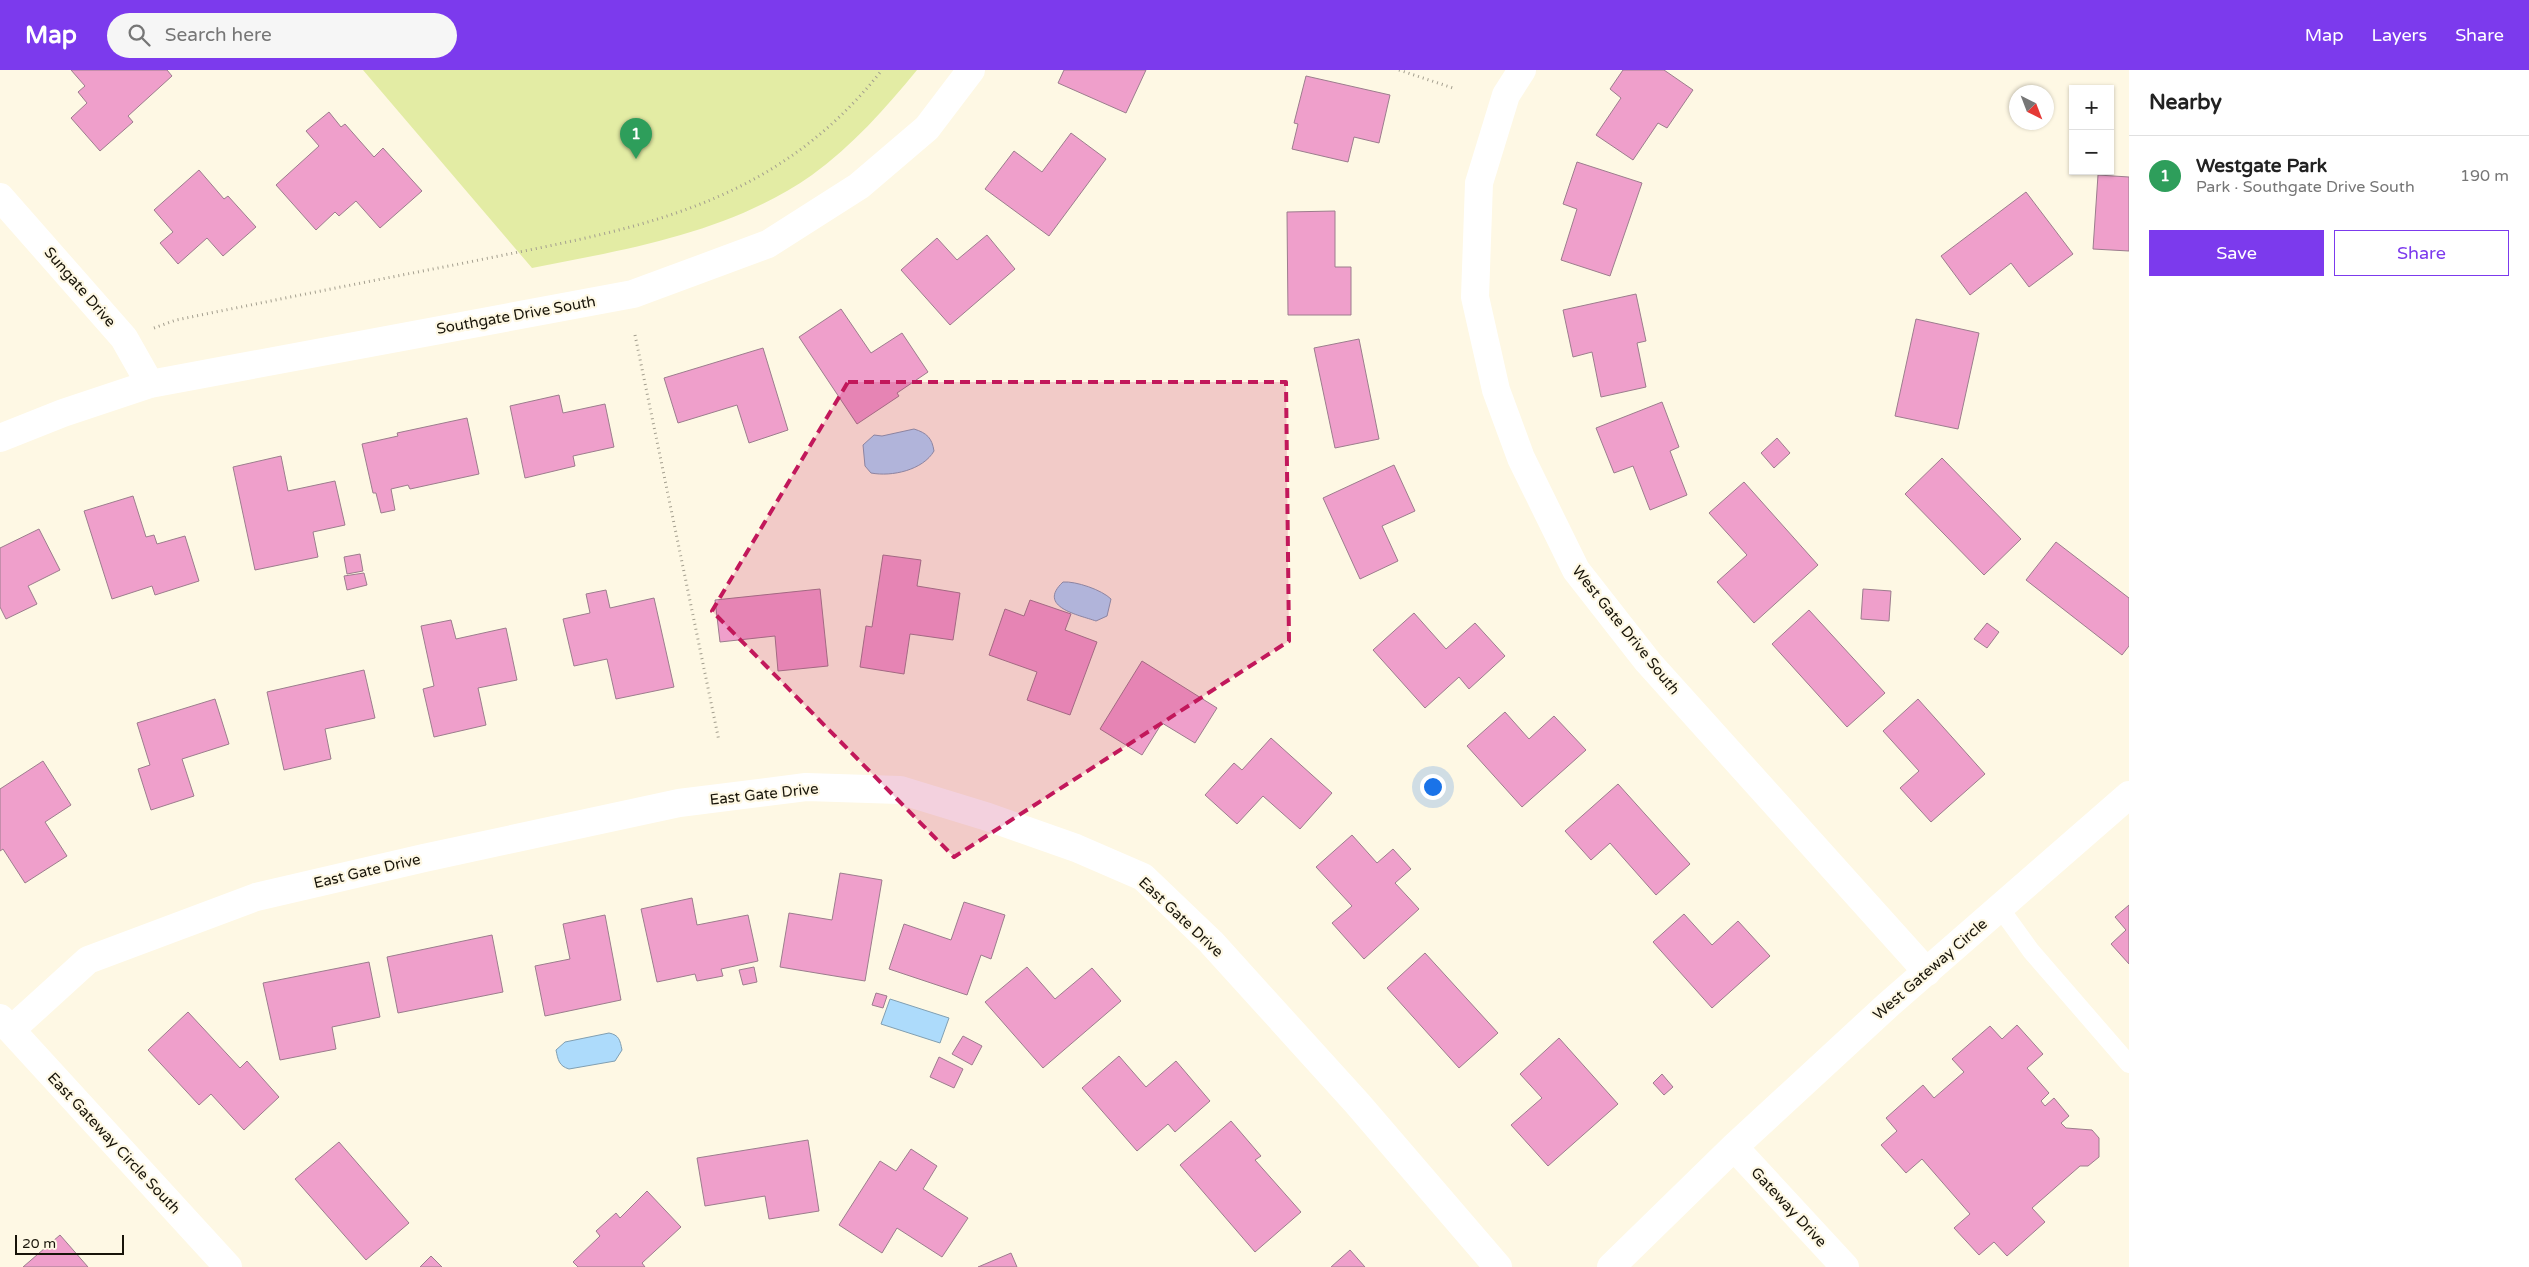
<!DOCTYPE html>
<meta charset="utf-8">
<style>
body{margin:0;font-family:"Varela Round",sans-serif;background:#f6f6f6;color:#222}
.controls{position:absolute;right:15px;top:15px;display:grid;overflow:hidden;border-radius:0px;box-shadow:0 1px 4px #0004}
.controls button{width:45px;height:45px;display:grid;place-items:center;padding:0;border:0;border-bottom:1px solid #e0e0e0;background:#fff;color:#222;font:25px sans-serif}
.compass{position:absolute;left:2009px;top:15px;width:45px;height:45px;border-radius:50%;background:#fff;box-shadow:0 1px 4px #0004;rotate:138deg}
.scale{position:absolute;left:15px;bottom:12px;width:109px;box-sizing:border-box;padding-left:5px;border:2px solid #181409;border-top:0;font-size:14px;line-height:18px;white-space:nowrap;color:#181409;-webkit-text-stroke:4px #fef8e4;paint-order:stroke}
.you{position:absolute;left:1432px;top:716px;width:18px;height:18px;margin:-12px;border:4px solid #fff;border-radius:50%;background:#1a73e8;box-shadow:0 0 0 8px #1a73e833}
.badge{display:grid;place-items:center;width:32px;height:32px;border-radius:50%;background:#7c3aed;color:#fff;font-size:16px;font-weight:700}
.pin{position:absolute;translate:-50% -41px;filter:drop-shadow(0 1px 2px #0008)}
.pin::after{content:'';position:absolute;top:26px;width:18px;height:15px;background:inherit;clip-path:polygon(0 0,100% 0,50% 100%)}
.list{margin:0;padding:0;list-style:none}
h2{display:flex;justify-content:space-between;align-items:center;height:65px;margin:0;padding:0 20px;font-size:21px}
h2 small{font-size:16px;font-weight:400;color:#767676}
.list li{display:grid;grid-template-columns:32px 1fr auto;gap:15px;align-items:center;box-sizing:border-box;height:80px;padding:0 20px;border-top:1px solid #e0e0e0}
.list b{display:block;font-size:19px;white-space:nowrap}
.list p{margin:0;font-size:16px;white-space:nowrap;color:#767676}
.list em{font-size:16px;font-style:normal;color:#767676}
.actions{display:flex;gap:10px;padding:15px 20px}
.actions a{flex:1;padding:11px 0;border:1px solid #7c3aed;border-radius:0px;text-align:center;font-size:18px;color:#7c3aed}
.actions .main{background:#7c3aed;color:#fff}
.icon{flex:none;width:28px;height:28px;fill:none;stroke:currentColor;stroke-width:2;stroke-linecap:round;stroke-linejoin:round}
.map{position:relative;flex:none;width:2129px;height:1197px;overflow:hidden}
header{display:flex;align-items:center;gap:30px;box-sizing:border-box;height:70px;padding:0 25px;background:#7c3aed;color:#fff}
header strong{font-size:24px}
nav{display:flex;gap:28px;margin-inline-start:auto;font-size:18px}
.search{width:350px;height:45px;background:#f6f6f6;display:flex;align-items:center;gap:12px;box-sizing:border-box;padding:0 18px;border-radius:28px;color:#767676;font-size:19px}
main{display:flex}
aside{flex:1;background:#fff}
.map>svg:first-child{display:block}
.green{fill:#e3eca4}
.water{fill:#addbfb;stroke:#809fb2}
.building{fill:#ef9fcb;stroke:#9c7d8d}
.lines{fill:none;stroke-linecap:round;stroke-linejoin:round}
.path{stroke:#a49f8f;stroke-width:3;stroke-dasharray:1 4;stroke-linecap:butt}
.service{stroke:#fff;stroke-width:18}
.minor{stroke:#fff;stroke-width:28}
.marked{fill:#c2185b;fill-opacity:0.2;stroke:#c2185b;stroke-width:4;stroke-dasharray:10 6;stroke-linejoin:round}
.labels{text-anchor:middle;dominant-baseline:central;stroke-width:4.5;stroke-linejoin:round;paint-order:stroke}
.street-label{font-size:15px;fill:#181409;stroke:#fef8e4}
</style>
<header>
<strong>Map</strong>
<div class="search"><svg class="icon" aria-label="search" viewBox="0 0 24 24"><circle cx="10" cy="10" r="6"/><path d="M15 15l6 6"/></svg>Search here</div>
<nav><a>Map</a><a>Layers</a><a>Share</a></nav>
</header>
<main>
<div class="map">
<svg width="2129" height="1197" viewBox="0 0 2129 1197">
<rect width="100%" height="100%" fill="#fef8e4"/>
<!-- green -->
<path class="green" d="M363,0h554c-31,38 -65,76 -105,105 -83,58 -183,74 -280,93z"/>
<!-- water -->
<path class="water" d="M914,359c13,4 18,9 20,22 -11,19 -42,26 -63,22l-6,-7 -2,-21 11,-10 8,1z
M1063,512c13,-1 39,8 48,17l-4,17 -11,5c-17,-6 -60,-14 -33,-39z
M890,929l59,19 -9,25 -59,-19z
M609,963c10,2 11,7 13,17l-7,11 -46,8c-10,-3 -11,-9 -13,-19l9,-8z"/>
<!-- building -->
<path class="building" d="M71,0h96l5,6 -44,40 5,6 -33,29 -29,-33 16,-15 -9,-11 7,-6z
M1064,0h82l-20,43 -68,-30z
M1623,0h41l29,20 -26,38 -9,-5 -25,37 -37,-25 25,-37 -11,-9z
M1306,6l84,19 -11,48 -25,-6 -6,25 -56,-13 6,-25 -4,-1z
M329,42l12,15 4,-3 29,33 9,-9 39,43 -42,37 -24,-27 -17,15 -4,-4 -19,18 -40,-45 43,-39 -13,-15z
M1071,63l35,26 -57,77 -64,-47 29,-38 28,21z
M1577,92l65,21 -32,93 -49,-16 16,-51 -14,-5z
M199,100l25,29 4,-3 28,31 -33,29 -16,-18 -29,26 -18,-21 13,-11 -19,-22z
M2098,105l31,2v74l-36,-2z
M2026,122l47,62 -44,33 -18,-24 -41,32 -29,-39z
M1335,141v56h16v48h-63l-1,-103z
M987,165l28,34 -65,56 -49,-55 36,-32 20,22z
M1636,224l10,47 -9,2 9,44 -45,10 -9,-45 -19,5 -10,-47z
M841,239l30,44 31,-20 26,39 -31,21 2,3 -42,28 -58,-87z
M1916,249l63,14 -21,96 -63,-13z
M1359,269l20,100 -44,9 -21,-100z
M763,278l25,82 -39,13 -12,-38 -59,18 -14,-45z
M559,325l4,18 42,-9 9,43 -41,9 2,10 -50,12 -15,-72z
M1662,332l17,45 -9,4 17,44 -37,15 -17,-44 -19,7 -18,-45z
M467,348l12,56 -69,15 -2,-4 -17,4 4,21 -14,3 -5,-20h-3l-11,-49 36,-8 -1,-3z
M1777,368l13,15 -16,15 -13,-15z
M281,386l7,35 47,-10 10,44 -32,7 5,25 -63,13 -22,-103z
M1942,388l79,81 -37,36 -79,-81z
M1394,395l21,46 -33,15 16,35 -38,18 -37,-81z
M1744,412l74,83 -64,58 -37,-41 30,-27 -38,-42z
M133,426l13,41 8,-2 3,9 28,-8 14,45 -44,14 -3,-9 -40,13 -28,-88z
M39,459l21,41 -32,16 9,18 -31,15 -6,-12v-59z
M2056,472l73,56v48l-7,9 -96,-75z
M360,484l3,17 -16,3 -3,-17z
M883,485l38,5 -4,26 43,7 -7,47 -43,-6 -6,40 -44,-7 6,-41 6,1z
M364,503l3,12 -20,5 -3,-14z
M820,519l8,77 -50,5 -3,-35 -55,6 -5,-42z
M1863,519l28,2 -2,30 -28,-2z
M606,520l4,18 44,-10 20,89 -58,12 -9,-40 -33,7 -11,-47 27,-6 -4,-19z
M1030,530l41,14 -6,16 32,12 -27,73 -43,-15 10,-28 -48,-17 16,-46 19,7z
M1809,540l76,83 -38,34 -75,-83z
M1414,543l32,36 29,-26 30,33 -36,33 -10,-12 -34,31 -52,-58z
M451,550l5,19 50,-11 11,52 -39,8 8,37 -52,12 -11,-48 11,-3 -13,-60z
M1987,553l12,9 -12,16 -13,-9z
M1142,591l75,47 -22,35 -33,-20 -20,32 -42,-26z
M364,600l11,48 -50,11 6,30 -47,11 -17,-78z
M215,629l14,45 -47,15 12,37 -43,14 -13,-41 12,-4 -13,-42z
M1918,629l67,75 -54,48 -31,-34 19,-17 -36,-40z
M1505,642l24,27 25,-23 32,34 -64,57 -55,-61z
M1271,668l61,55 -32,36 -37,-33 -26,28 -32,-29 29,-32 8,7z
M43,691l28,44 -26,17 22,34 -42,27 -22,-34 -3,2v-62z
M1618,714l72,80 -34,31 -46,-52 -19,17 -26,-29z
M1352,765l25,28 16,-14 18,20 -16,14 24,26 -55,50 -32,-36 20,-17 -36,-39z
M840,803l42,7 -17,101 -85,-14 9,-54 43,7z
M692,828l5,27 51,-10 10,46 -37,8 2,7 -26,5 -2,-7 -38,8 -16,-73z
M964,832l41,13 -14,44 -10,-4 -14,40 -78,-26 15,-45 47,16z
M2129,835v59l-18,-20 15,-14 -11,-13z
M1684,844l28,31 26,-24 32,35 -58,52 -59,-66z
M605,845l16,85 -76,16 -10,-50 35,-7 -7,-35z
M492,865l11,57 -105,21 -11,-56z
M1425,883l73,80 -39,35 -72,-80z
M369,892l11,55 -48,10 4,22 -56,11 -17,-77z
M754,897l3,15 -14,3 -4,-15z
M1027,897l28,32 37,-31 29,33 -78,67 -58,-66z
M876,923l11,3 -4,12 -11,-3z
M188,942l52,56 7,-7 32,36 -35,33 -33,-36 -12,11 -51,-55z
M2017,955l26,29 -16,14 22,25 -8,8 4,5 9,-8 15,18 -8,7 5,5 26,2 7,8v19l-11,9h-8l-48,42 13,14 -38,34 -13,-14 -15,13 -25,-27 16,-14 -48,-55 -16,14 -25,-28 16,-14 -11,-13 37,-33 11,13 30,-26 -12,-13 38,-33 12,13z
M963,966l19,10 -10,19 -20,-11z
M1559,968l59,66 -70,62 -37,-41 31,-27 -22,-24z
M1119,986l27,31 30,-26 34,40 -35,31 -7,-8 -31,27 -55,-63z
M939,987l24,12 -9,19 -24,-11z
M1662,1004l11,13 -9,8 -11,-12z
M1231,1051l30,35 -6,4 46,52 -46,40 -75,-87z
M808,1070l11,71 -50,8 -4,-23 -60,10 -8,-48z
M339,1072l70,81 -43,37 -71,-81z
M911,1079l26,17 -14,23 45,29 -26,39 -45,-29 -15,25 -43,-28 41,-64 16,10z
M647,1121l34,36 -39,36 3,4h-67l-5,-5 27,-26 -4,-5 20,-18 4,5z
M60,1165l28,32h-65z
M1350,1180l15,17h-34z
M1011,1183l6,14h-39z
M431,1186l11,11h-22z"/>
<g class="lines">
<!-- path -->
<path class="path" d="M1399,0l54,18
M154,258l22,-8c94,-19 189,-38 283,-56 166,-34 310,-51 423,-194
M635,265l84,406"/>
<!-- service -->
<path class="service" d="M2000,838l31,43 98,113"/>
<!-- minor -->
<path class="minor" d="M1522,0l-16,25 -27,88 -4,114 21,93 25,68 55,112 72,92 279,310
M0,127l124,141 26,46
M0,368l63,-25 87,-29 483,-90 135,-50 91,-58 68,-58 44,-58
M0,948l228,249
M11,960l77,-70 168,-63 168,-39 255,-55 127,-16 94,3 88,27 88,31 67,29 68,65 146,161 141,164
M1734,1077l111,120
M1611,1197l123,-120 154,-142 241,-210"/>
</g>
<!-- marked area -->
<path class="marked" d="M848,312h438l3,259 -335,216 -242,-246z"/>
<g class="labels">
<!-- street labels -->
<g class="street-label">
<text transform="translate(80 217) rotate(49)">Sungate Drive</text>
<text transform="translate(516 245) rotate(-10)">Southgate Drive South</text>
<text transform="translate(1626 560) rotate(51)">West Gate Drive South</text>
<text transform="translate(764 724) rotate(-6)">East Gate Drive</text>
<text transform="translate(367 801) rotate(-13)">East Gate Drive</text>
<text transform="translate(1181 847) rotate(43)">East Gate Drive</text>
<text transform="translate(1930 899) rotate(-41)">West Gateway Circle</text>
<text transform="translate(114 1073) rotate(47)">East Gateway Circle South</text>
<text transform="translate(1789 1137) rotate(47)">Gateway Drive</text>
</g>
</g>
</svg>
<div class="controls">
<button>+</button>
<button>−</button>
</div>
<svg class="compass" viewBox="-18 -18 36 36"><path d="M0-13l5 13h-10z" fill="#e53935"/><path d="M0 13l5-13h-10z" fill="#767676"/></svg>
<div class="scale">20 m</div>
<div class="you"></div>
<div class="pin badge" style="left:636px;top:89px;background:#2e9e5b">1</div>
</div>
<aside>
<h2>Nearby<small></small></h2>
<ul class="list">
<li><span class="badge" style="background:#2e9e5b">1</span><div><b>Westgate Park</b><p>Park · Southgate Drive South</p></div><em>190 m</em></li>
</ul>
<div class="actions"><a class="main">Save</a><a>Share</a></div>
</aside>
</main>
